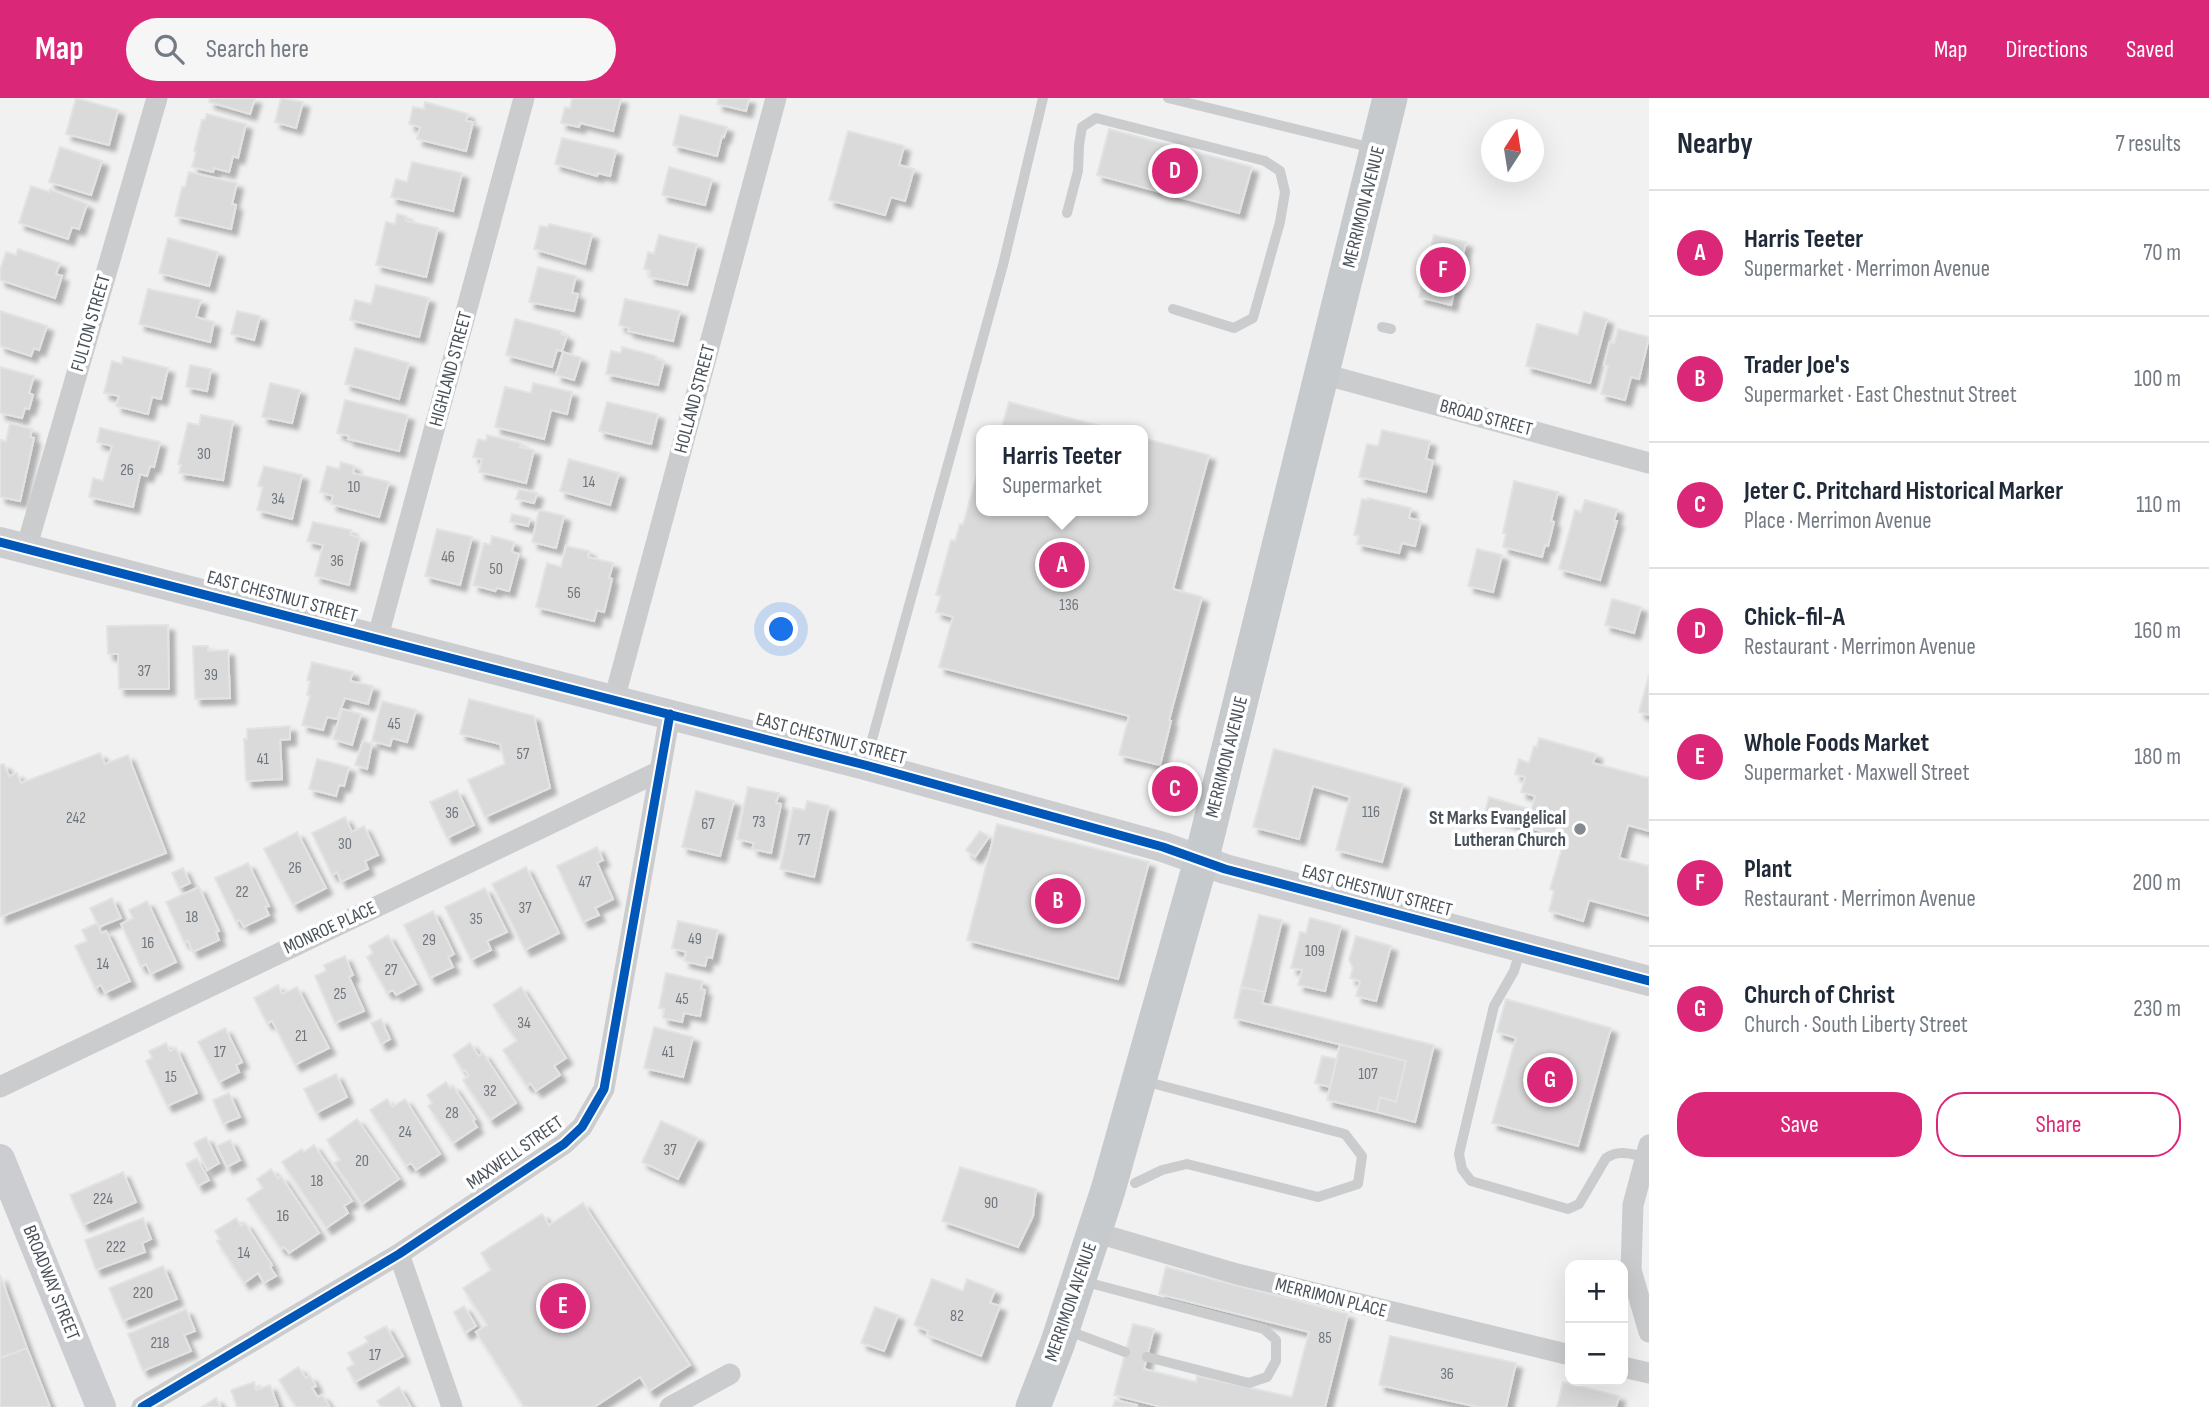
<!DOCTYPE html>
<meta charset="utf-8">
<style>
body{margin:0;font-family:"Sofia Sans Condensed",sans-serif;background:#f6f6f7;color:#1f2937}
.controls{position:absolute;right:21px;bottom:21px;display:grid;overflow:hidden;border-radius:14px;box-shadow:0 7px 28px #0002}
.controls button{width:63px;height:63px;display:grid;place-items:center;padding:0;border:0;border-bottom:2px solid #e0e1e3;background:#fff;color:#1f2937;font:35px sans-serif}
.compass{position:absolute;left:1481px;top:21px;width:63px;height:63px;border-radius:50%;background:#fff;box-shadow:0 7px 28px #0002;rotate:12deg}
.you{position:absolute;left:782px;top:532px;width:24px;height:24px;margin:-18px;border:5px solid #fff;border-radius:50%;background:#1a73e8;box-shadow:0 0 0 10px #1a73e833}
.badge{display:grid;place-items:center;width:46px;height:46px;border-radius:50%;background:#db2777;color:#fff;font-size:23px;font-weight:700}
.pin{position:absolute;translate:-50% -50%;border:4px solid #fff;box-shadow:0 2px 7px #0006}
.popup{position:absolute;left:976px;top:327px;width:172px;height:91px;box-sizing:border-box;display:grid;place-content:center;border-radius:14px;background:#fff;filter:drop-shadow(0 2px 5px #0005);font-size:23px;white-space:nowrap;color:#747a83}
.popup b{font-size:26px;color:#1f2937}
.popup::after{content:'';position:absolute;left:50%;top:100%;margin-left:-14px;border:14px solid transparent;border-top-color:#fff}
.list{margin:0;padding:0;list-style:none}
h2{display:flex;justify-content:space-between;align-items:center;height:91px;margin:0;padding:0 28px;font-size:30px}
h2 small{font-size:23px;font-weight:400;color:#747a83}
.list li{display:grid;grid-template-columns:46px 1fr auto;gap:21px;align-items:center;box-sizing:border-box;height:126px;padding:0 28px;border-top:2px solid #e0e1e3}
.list b{display:block;font-size:26px;white-space:nowrap}
.list p{margin:0;font-size:23px;white-space:nowrap;color:#747a83}
.list em{font-size:23px;font-style:normal;color:#747a83}
.actions{display:flex;gap:14px;padding:21px 28px}
.actions a{flex:1;padding:16px 0;border:2px solid #db2777;border-radius:28px;text-align:center;font-size:24px;color:#db2777}
.actions .main{background:#db2777;color:#fff}
.icon{flex:none;width:38px;height:38px;fill:none;stroke:currentColor;stroke-width:2;stroke-linecap:round;stroke-linejoin:round}
.map{position:relative;flex:none;width:1649px;height:1309px;overflow:hidden}
header{display:flex;align-items:center;gap:42px;box-sizing:border-box;height:98px;padding:0 35px;background:#db2777;color:#fff}
header strong{font-size:33px}
nav{display:flex;gap:38px;margin-inline-start:auto;font-size:24px}
.search{width:490px;height:63px;background:#f6f6f7;display:flex;align-items:center;gap:18px;box-sizing:border-box;padding:0 24px;border-radius:38px;color:#747a83;font-size:26px}
main{display:flex}
aside{flex:1;background:#fff}
.map>svg:first-child{display:block}
.building{fill:#dadadb;stroke:#e2e3e3;stroke-width:2;filter:url(#shadow)}
.lines{fill:none;stroke-linecap:round;stroke-linejoin:round}
.lane{stroke:#cbccce;stroke-width:10}
.street{stroke:#cbccce;stroke-width:21}
.secondary{stroke:#cbcdd0;stroke-width:30}
.primary{stroke:#c7cacd;stroke-width:35}
.cycleway-casing{stroke:#fff;stroke-width:13}
.cycleway{stroke:#0057b8;stroke-width:9}
.poi-dot{fill:#848a90;stroke:#fff;stroke-width:2.5}
.labels{text-anchor:middle;dominant-baseline:central;stroke-width:7;stroke-linejoin:round;paint-order:stroke}
.number-label{font-size:16px;fill:#6e757c}
.street-label{font-size:19px;fill:#49525b;stroke:#fff}
.poi-label{font-size:19px;font-weight:bold;fill:#49525b;stroke:#fff;text-anchor:end}
</style>
<header>
<strong>Map</strong>
<div class="search"><svg class="icon" aria-label="search" viewBox="0 0 24 24"><circle cx="10" cy="10" r="6"/><path d="M15 15l6 6"/></svg>Search here</div>
<nav><a>Map</a><a>Directions</a><a>Saved</a></nav>
</header>
<main>
<div class="map">
<svg width="1649" height="1309" viewBox="0 0 1649 1309">
<defs>
<filter id="shadow"><feDropShadow dx="6" dy="6" stdDeviation="2" flood-color="#0004"/></filter>
</defs>
<rect width="100%" height="100%" fill="#f1f1f1"/>
<!-- building -->
<path class="building" d="M76,0l42,12 -9,35 -43,-11z
M210,0h45l-5,16 -41,-12z
M281,0l22,4 -7,26 -21,-6z
M572,0h49l-8,33 -33,-8 -1,4 -18,-4 4,-16 5,1z
M719,0h30l-3,13 -29,-7z
M425,4l43,12 -2,7 7,1 -7,29 -49,-12 3,-12 -11,-3 4,-17 11,2z
M207,16l39,10 -8,34 -5,-2 -4,16 -15,-4 -1,4 -21,-5 4,-15 -2,-1 8,-31h3z
M680,17l47,12 -3,10 -2,-1 -5,20 -44,-11z
M1109,31l143,38 -13,46 -142,-38z
M848,33l56,15 -5,19 15,4 -9,32 -14,-4 -6,18 -56,-15z
M562,40l54,12 -6,26 -12,-3 -1,3 -42,-12z
M60,49l42,14 -11,34 -42,-13z
M412,64l50,11 -9,38 -62,-14 5,-18 11,3z
M669,69l43,12 -7,26 -43,-10z
M189,74l48,11 -5,21 4,1 -5,24 -56,-13 7,-29h3z
M31,88l18,6 1,-3 37,15 -8,25 -7,-2 -4,12 -49,-16z
M397,116l9,2v5l32,7 -12,49 -50,-12 10,-43 9,2z
M549,126l43,10 -7,30 -51,-15 6,-23 8,1z
M659,137l38,9 -10,41 -38,-8 1,-7 -6,-1 4,-17 6,2z
M1434,137l32,7 -15,63 -32,-8z
M168,140l50,14 -9,34 -50,-13z
M18,151l42,14 -4,11 6,2 -7,22 -55,-18v-10l6,-18 10,3z
M538,169l38,9 -4,17 6,1 -4,17 -45,-9z
M376,187l53,13 -10,39 -69,-17 5,-20 16,4z
M148,191l53,11 -5,17 18,5 -4,20 -71,-18z
M625,201l55,12 -7,30 -45,-10 1,-3 -10,-3z
M0,213l47,15 -8,24 -5,-2 -3,8 -31,-10z
M237,213l23,5 -6,24 -23,-6z
M1584,214l23,7 -17,64 -64,-17 11,-42 41,11z
M515,221l46,12v3l6,2 -5,15 -5,-1 -5,17 -46,-12z
M1618,231l31,8 -10,42 -8,-2 -6,23 -24,-6 7,-28 -4,-1 6,-23 4,1z
M622,249l34,9v3l8,2 -6,24 -52,-11 5,-23 10,2z
M355,250l54,15 -10,36 -54,-15z
M563,254l18,6 -7,22 -18,-5z
M123,259l45,11 -7,31 -9,-2 -4,17 -32,-8 3,-10 -15,-3 8,-32 10,3z
M190,267l21,4 -4,22 -21,-4z
M0,269l34,9 -5,17 4,2 -4,14 -4,-1 -3,10 -22,-5z
M270,285l30,7 -8,33 -30,-6z
M533,285l39,9 -5,22 -16,-4 -7,29 -49,-12 10,-40 26,6z
M345,302l63,15 -9,36 -51,-12 1,-3 -12,-3z
M607,304l51,12 -7,30 -52,-13z
M1009,304l106,28h-114z
M201,317l32,6 -10,59 -44,-7 2,-8 -3,-1 10,-41 11,2z
M10,325l22,6 -2,8 4,1 -14,63 -20,-4v-57l6,1z
M100,330l60,14 -6,25 -4,-1 -3,10 -7,-2 -7,33 -44,-10 4,-19 10,3 9,-35 -15,-4z
M1382,332l48,11 -4,18 7,2 -7,31 -67,-15 8,-33 11,2z
M487,337l34,8 -1,4 14,3 -8,33 -47,-11 3,-13 -9,-2 5,-18 8,2z
M1142,340l67,17 -36,134 29,8 -33,123 2,1 -11,44 -41,-10 10,-39 -190,-49 14,-50 -17,-5 5,-16 -5,-1 15,-55 4,1 5,-17 3,1 18,-66 1,52h160z
M569,361l50,14 -9,32 -50,-14z
M341,364l13,4 -1,7 36,9 -10,35 -48,-13 2,-8 -13,-4 7,-26 12,3z
M264,368l38,9 -10,44 -35,-9 6,-23 -5,-1z
M1514,383l44,11 -7,29 3,1 -6,24 -3,-1 -3,12 -39,-10 3,-13 -3,-1z
M519,391l18,4 -3,10 -18,-4z
M1368,400l43,10 -2,10 12,3 -6,25 -13,-3 -3,10 -42,-9 2,-8 -5,-1 8,-36 6,1z
M1585,402l32,9 -3,12h3l-17,59 -41,-11 16,-59 6,2z
M539,412l25,6 -8,32 -24,-6z
M512,416l18,4 -2,8 -18,-4z
M313,424l38,8 -1,5 10,3 -11,47 -34,-9 8,-31 -16,-4z
M437,431l35,8 -12,48 -35,-9z
M492,438l22,6 -2,10 7,2 -10,37 -12,-3 -2,3 -22,-6 11,-42 6,2z
M566,448l23,5 -1,6 25,6 -4,15 3,1 -8,33 -7,-2 -3,11 -58,-14 11,-44 14,4z
M1477,451l25,6 -9,37 -25,-6z
M1612,501l29,8 -7,26 -29,-8z
M168,527l1,64h-50l-1,-35h-10l-1,-28z
M193,548h15v5l20,-1 2,48 -35,1z
M312,564l41,10 -3,9 23,5 -5,18 -23,-6 -8,21 -10,-2 -4,13 -21,-5 8,-29 -3,-1 3,-14 -3,-1z
M1649,577v40l-10,-3z
M469,601l65,17 16,72 -65,29 -17,-37 37,-16 -5,-20 -40,-10z
M382,603l34,9 -9,32 -15,-4 -2,8 -18,-5z
M342,611l19,5 -9,31 -19,-6z
M290,628v13l-10,1 2,39 -36,2 -2,-42h3v-10z
M1539,640l57,16 -3,9 56,15v53l-21,-6 -9,33 30,8v50l-60,-16 -6,21 -34,-10 5,-20 -4,-2 15,-51 -38,-11 8,-31 -14,-4 4,-15 -10,-3 4,-15 10,4 5,-17 3,1z
M363,643l9,3 -5,25 -12,-4z
M1274,651l129,35 -21,78 -46,-12 14,-53 -37,-11 -14,53 -46,-12z
M100,655l5,11 23,-9 38,98 -166,64v-152l4,-1 5,12 8,-3 4,10z
M317,661l32,8 -5,19 -5,-1 -3,11 -27,-7z
M1164,679l9,3 -5,17 -9,-2z
M748,689l31,6 -3,10 5,1 -10,49 -19,-4 2,-6 -17,-4z
M457,692l17,35 -27,13 -17,-36z
M696,693l38,10 -14,55 -38,-9z
M1489,699l43,13 -5,17 -43,-12z
M807,703l22,5 -15,71 -34,-8 13,-61 12,2z
M345,719l7,15 12,-6 14,29 -13,6 3,8 -27,13 -4,-10 -5,3 -20,-42z
M997,726l152,38 -31,117 -151,-39z
M980,733l9,6 -14,20 -9,-7z
M297,734l29,56 -33,17 -29,-56z
M597,749l6,13 -6,3 16,36 -18,9 4,7 -16,7 -26,-56z
M248,765l21,43 -4,1 4,8 -25,12 -4,-7 -4,2 -21,-44z
M526,769l33,66 -34,17 -33,-66z
M183,770l7,15 -11,5 -7,-15z
M199,789l20,44 -3,1 3,8 -26,12 -5,-11 -4,1 -18,-40z
M485,790l22,44 -20,9 4,9 -20,10 -26,-53z
M112,800l9,20 -22,9 -9,-19z
M147,803l29,61 -25,12 -5,-10 -5,3 -20,-43 12,-6 -4,-8z
M433,813l21,43 -6,3 5,10 -23,11 -26,-53z
M1259,817l23,5 -17,72 -24,-5z
M1310,820l31,8 -16,65 -27,-6 4,-15 -11,-2 9,-36 6,1z
M678,823l40,9 -6,28 -5,-1 -2,9 -21,-5 2,-9 -14,-4z
M97,825l4,10 5,-2 24,50 -25,12 -4,-8 -6,3 -20,-42 12,-5 -5,-11z
M388,837l28,49 -20,11 -3,-5 -6,3 -20,-36 6,-4 -4,-7z
M1356,838l35,10 -15,55 -20,-5 4,-15 -10,-3 3,-10 -4,-8z
M345,858l8,19 -4,2 15,34 -29,12 -20,-47 11,-5 -2,-6z
M666,875l36,8 -1,8 4,1 -5,26 -16,-3 -2,9 -19,-4 1,-9 -5,-1z
M278,887l4,9 15,-7 32,61 -34,17 -23,-44 -5,2 -13,-25z
M521,889l45,71 -12,8 6,9 -24,16 -6,-8 -3,3 -24,-36 14,-9 -24,-36z
M1241,889l24,5 -3,11 172,42 -19,77 -38,-10 3,-15 16,5 10,-41 -172,-43z
M1506,901l105,29 -33,118 -86,-23 24,-85 -19,-6z
M381,921l9,20 -9,5 -10,-21z
M654,929l39,10 -10,40 -39,-9z
M225,930l17,34 -6,3 3,7 -20,10 -21,-40z
M166,945l4,8 6,-3 21,45 -30,13 -21,-45 6,-3 -3,-7z
M470,945l9,13 4,-3 33,50 -26,17 -27,-40 6,-4 -4,-6 -2,1 -10,-16z
M1340,946l66,17 -10,41 -16,-5 -3,15 -50,-12z
M1322,958l15,3 -7,28 -15,-4z
M336,976l11,23 -31,16 -12,-24z
M446,984l4,6 3,-2 22,33 -2,2 4,6 -24,16 -25,-37 4,-3 -5,-8z
M229,995l11,24 -17,7 -10,-24z
M387,1001l5,8 13,-8 35,55 -24,16 -5,-7 -5,3 -36,-56z
M357,1021l42,60 -37,25 -28,-41 6,-3 -13,-20z
M661,1023l37,17 -20,41 -36,-17z
M206,1039l13,26 -12,7 -13,-27z
M230,1042l10,20 -13,7 -10,-21z
M314,1047l38,56 -8,5 4,7 -22,15 -44,-66 20,-13 2,3z
M197,1060l12,22 -11,6 -12,-22z
M960,1069l76,22 -3,27 -15,31 -76,-26z
M271,1071l7,10 3,-3 38,57 -30,20 -5,-6 -3,2 -34,-50 16,-11 -6,-9z
M123,1074l13,30 -53,23 -13,-30z
M583,1105l107,162 -41,26 -9,-14 -46,30h-70l-48,-75 11,-7 -24,-37 28,-18 -10,-17 61,-39 7,11z
M143,1120l8,21 -9,4 3,9 -49,18 -11,-30z
M236,1120l5,8 4,-3 27,42 -2,2 6,9 -12,7 -6,-10 -14,10 -27,-42 3,-2 -5,-8z
M163,1168l14,33 -54,22 -14,-33z
M1166,1169l182,47 -23,93h-163l-48,-12 19,-71 21,5 -10,40 52,13 1,-6 95,21 17,-65 -150,-38z
M0,1177l27,73 -27,10z
M932,1181l31,12 4,-12 28,11 -5,13 10,3 -19,50 -54,-21 1,-4 -14,-6z
M464,1208l12,20 -11,7 -11,-21z
M875,1209l23,8 -14,36 -23,-8z
M186,1211l9,22 -11,4 7,16 -48,20 -15,-37z
M386,1228l17,30 -48,26 -8,-14 7,-4 -6,-11 20,-11 -3,-5z
M1390,1238l126,27 -10,44h-28l-99,-22z
M27,1250l23,59h-50v-49z
M298,1269l8,11 4,-2 6,10 -4,2 6,9 4,-2 8,12h-34l-17,-27z
M254,1284l2,8 14,-5 8,22h-41l-6,-17z
M1563,1284l56,14 -3,11h-59z
M399,1289l12,20h-30l-4,-6z
M216,1300l5,9h-19z
M1115,1302l22,5v2h-24z"/>
<g class="lines">
<!-- lane -->
<path class="lane" d="M1168,0l205,50
M1067,115l11,-42 1,-26 3,-18 14,-9 169,43 15,10 5,21 -5,30 -27,96 -19,10 -61,-19
M1382,229l9,2
M865,667l138,-500 40,-167
M1521,850l-7,23 -20,35 -35,148 3,15 9,12 97,28 11,-5 27,-46c13,-9 25,-4 40,-1
M1135,1085l27,-13 25,-6 131,33 40,-13 4,-28 -17,-22 -201,-53
M1082,1183l182,48 12,11v21l-9,16 -18,6 -102,-26
M1066,1232l59,22"/>
<!-- street -->
<path class="street" d="M1323,276l326,89
M26,451l131,-451
M377,542l147,-542
M614,602l162,-602
M0,989l660,-316
M1649,1047l-16,60 -2,65 18,62
M1094,1134l143,42 333,81
M399,1156l53,153
M1623,1269l26,6
M142,1309l257,-153 165,-110 18,-17 22,-38 66,-375
M670,1309l60,-33"/>
<!-- secondary -->
<path class="secondary" d="M0,444l865,223 298,82 62,22 424,112
M0,1061l101,248"/>
<!-- primary -->
<path class="primary" d="M1033,1309l24,-62 51,-155 93,-329 189,-763"/>
<!-- cycleway casing -->
<g class="cycleway-casing">
<path id="cycleway" d="M0,444l865,223 298,82 62,22 424,112
M142,1309l257,-153 165,-110 18,-17 22,-38 66,-375"/>
</g>
<!-- cycleway -->
<use href="#cycleway" class="cycleway"/>
</g>
<!-- markers -->
<circle class="poi-dot" cx="1580" cy="731" r="7"/>
<g class="labels">
<!-- number labels -->
<g class="number-label">
<text x="204" y="356">30</text>
<text x="127" y="372">26</text>
<text x="589" y="384">14</text>
<text x="354" y="389">10</text>
<text x="278" y="401">34</text>
<text x="448" y="459">46</text>
<text x="337" y="463">36</text>
<text x="496" y="471">50</text>
<text x="574" y="495">56</text>
<text x="1069" y="507">136</text>
<text x="144" y="573">37</text>
<text x="211" y="577">39</text>
<text x="394" y="626">45</text>
<text x="523" y="656">57</text>
<text x="263" y="661">41</text>
<text x="1371" y="714">116</text>
<text x="452" y="715">36</text>
<text x="76" y="720">242</text>
<text x="759" y="724">73</text>
<text x="708" y="726">67</text>
<text x="804" y="742">77</text>
<text x="345" y="746">30</text>
<text x="295" y="770">26</text>
<text x="585" y="784">47</text>
<text x="242" y="794">22</text>
<text x="525" y="810">37</text>
<text x="192" y="819">18</text>
<text x="476" y="821">35</text>
<text x="695" y="841">49</text>
<text x="429" y="842">29</text>
<text x="148" y="845">16</text>
<text x="1315" y="853">109</text>
<text x="103" y="866">14</text>
<text x="391" y="872">27</text>
<text x="340" y="896">25</text>
<text x="682" y="901">45</text>
<text x="524" y="925">34</text>
<text x="301" y="938">21</text>
<text x="220" y="954">17</text>
<text x="668" y="954">41</text>
<text x="1368" y="976">107</text>
<text x="171" y="979">15</text>
<text x="490" y="993">32</text>
<text x="452" y="1015">28</text>
<text x="405" y="1034">24</text>
<text x="670" y="1052">37</text>
<text x="362" y="1063">20</text>
<text x="317" y="1083">18</text>
<text x="103" y="1101">224</text>
<text x="991" y="1105">90</text>
<text x="283" y="1118">16</text>
<text x="116" y="1149">222</text>
<text x="244" y="1155">14</text>
<text x="143" y="1195">220</text>
<text x="957" y="1218">82</text>
<text x="1325" y="1240">85</text>
<text x="160" y="1245">218</text>
<text x="375" y="1257">17</text>
<text x="1447" y="1276">36</text>
</g>
<!-- street labels -->
<g class="street-label">
<text transform="translate(1364 109) rotate(-76)">MERRIMON AVENUE</text>
<text transform="translate(91 225) rotate(-74)">FULTON STREET</text>
<text transform="translate(451 271) rotate(-75)">HIGHLAND STREET</text>
<text transform="translate(695 301) rotate(-75)">HOLLAND STREET</text>
<text transform="translate(1486 320) rotate(15)">BROAD STREET</text>
<text transform="translate(282 499) rotate(15)">EAST CHESTNUT STREET</text>
<text transform="translate(831 641) rotate(15)">EAST CHESTNUT STREET</text>
<text transform="translate(1227 659) rotate(-76)">MERRIMON AVENUE</text>
<text transform="translate(1377 793) rotate(15)">EAST CHESTNUT STREET</text>
<text transform="translate(330 830) rotate(-25)">MONROE PLACE</text>
<text transform="translate(515 1055) rotate(-35)">MAXWELL STREET</text>
<text transform="translate(51 1185) rotate(68)">BROADWAY STREET</text>
<text transform="translate(1331 1200) rotate(14)">MERRIMON PLACE</text>
<text transform="translate(1071 1204) rotate(-71)">MERRIMON AVENUE</text>
</g>
<!-- poi labels -->
<g class="poi-label">
<text x="1566" y="720">St Marks Evangelical<tspan x="1566" dy="22">Lutheran Church</tspan></text>
</g>
</g>
</svg>
<div class="controls">
<button>+</button>
<button>−</button>
</div>
<svg class="compass" viewBox="-18 -18 36 36"><path d="M0-13l5 13h-10z" fill="#e53935"/><path d="M0 13l5-13h-10z" fill="#747a83"/></svg>
<div class="you"></div>
<div class="pin badge" style="left:1062px;top:467px">A</div>
<div class="popup"><b>Harris Teeter</b>Supermarket</div>
<div class="pin badge" style="left:1058px;top:803px">B</div>
<div class="pin badge" style="left:1175px;top:691px">C</div>
<div class="pin badge" style="left:1175px;top:73px">D</div>
<div class="pin badge" style="left:563px;top:1208px">E</div>
<div class="pin badge" style="left:1443px;top:172px">F</div>
<div class="pin badge" style="left:1550px;top:982px">G</div>
</div>
<aside>
<h2>Nearby<small>7 results</small></h2>
<ul class="list">
<li><span class="badge">A</span><div><b>Harris Teeter</b><p>Supermarket · Merrimon Avenue</p></div><em>70 m</em></li>
<li><span class="badge">B</span><div><b>Trader Joe's</b><p>Supermarket · East Chestnut Street</p></div><em>100 m</em></li>
<li><span class="badge">C</span><div><b>Jeter C. Pritchard Historical Marker</b><p>Place · Merrimon Avenue</p></div><em>110 m</em></li>
<li><span class="badge">D</span><div><b>Chick-fil-A</b><p>Restaurant · Merrimon Avenue</p></div><em>160 m</em></li>
<li><span class="badge">E</span><div><b>Whole Foods Market</b><p>Supermarket · Maxwell Street</p></div><em>180 m</em></li>
<li><span class="badge">F</span><div><b>Plant</b><p>Restaurant · Merrimon Avenue</p></div><em>200 m</em></li>
<li><span class="badge">G</span><div><b>Church of Christ</b><p>Church · South Liberty Street</p></div><em>230 m</em></li>
</ul>
<div class="actions"><a class="main">Save</a><a>Share</a></div>
</aside>
</main>
